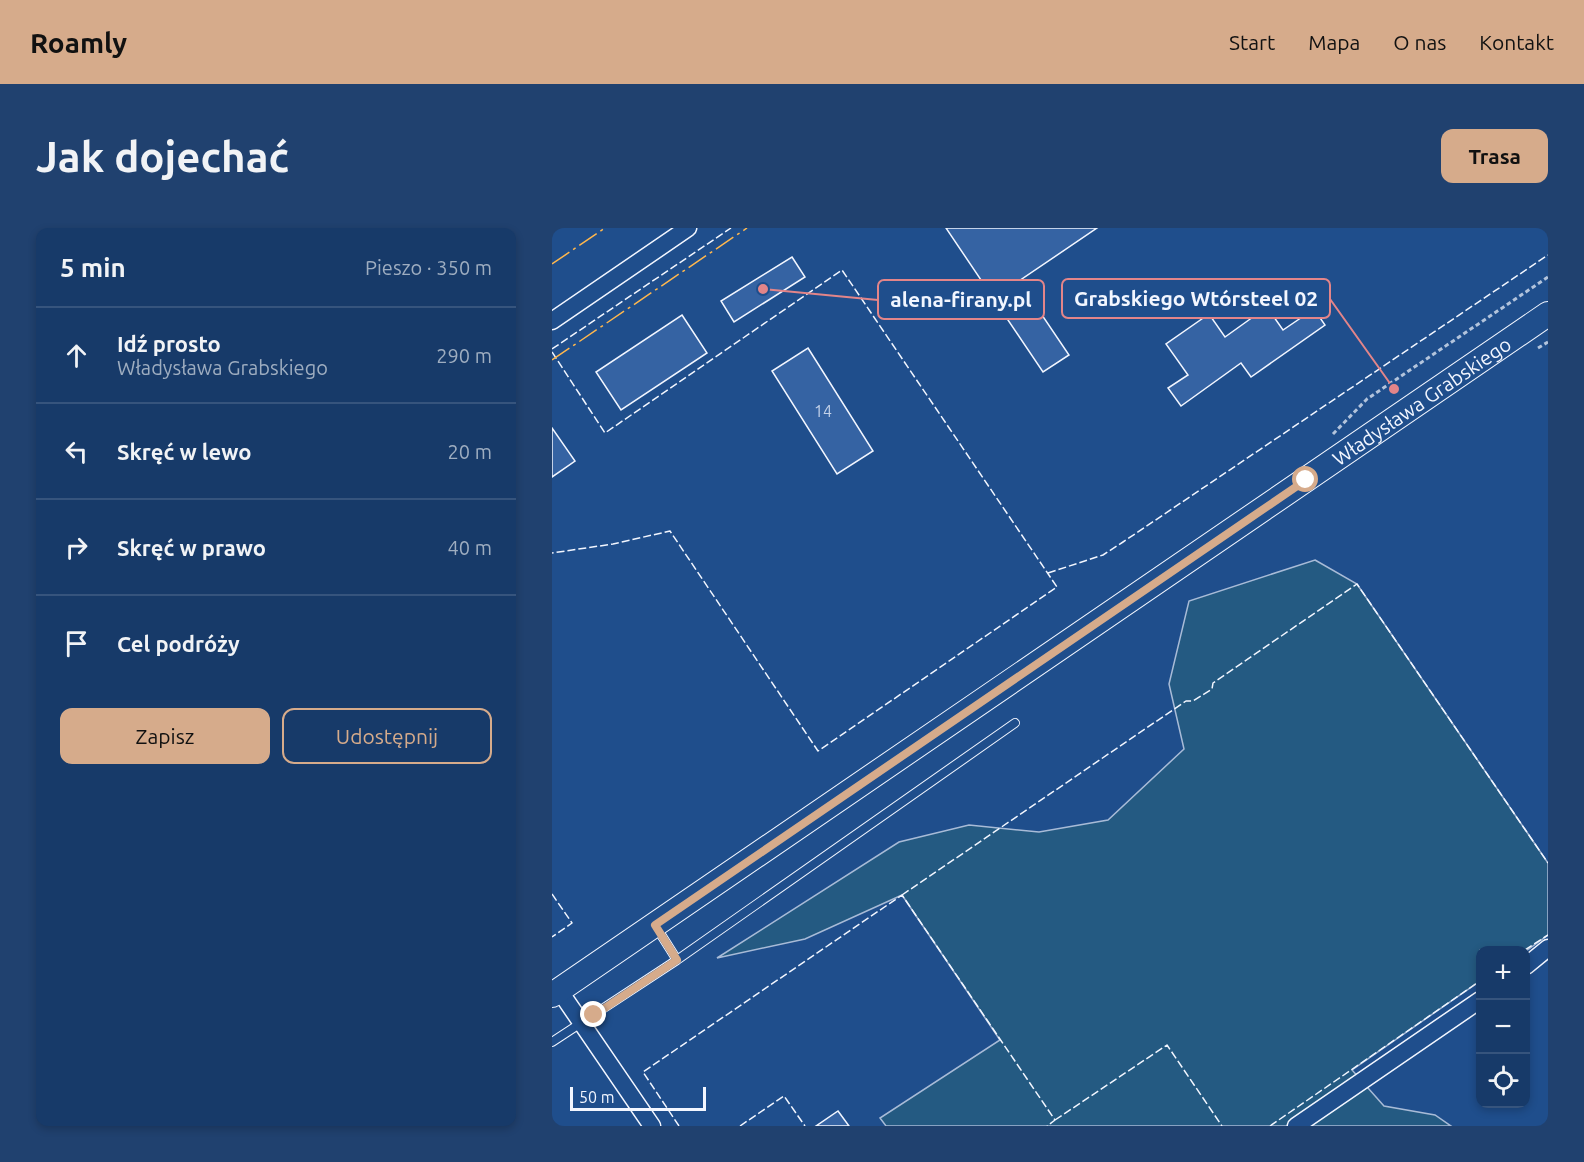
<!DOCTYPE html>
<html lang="pl">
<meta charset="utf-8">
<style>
body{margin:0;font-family:Ubuntu,sans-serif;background:#20416f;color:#f1f3f6}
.controls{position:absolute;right:18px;bottom:18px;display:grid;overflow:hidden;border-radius:12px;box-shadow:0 3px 9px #0003}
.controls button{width:54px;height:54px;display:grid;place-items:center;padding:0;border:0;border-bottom:2px solid #36547d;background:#173a69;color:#f1f3f6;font:30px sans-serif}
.scale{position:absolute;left:18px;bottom:15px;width:136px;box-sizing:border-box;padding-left:6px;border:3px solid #f2f6ff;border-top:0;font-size:16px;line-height:21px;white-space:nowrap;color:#f2f6ff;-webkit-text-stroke:4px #1f4e8c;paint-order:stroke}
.stop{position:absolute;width:18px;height:18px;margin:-14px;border:4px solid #d6ab8b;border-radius:50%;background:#fff}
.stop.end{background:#d6ab8b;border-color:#fff;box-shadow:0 2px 6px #0008}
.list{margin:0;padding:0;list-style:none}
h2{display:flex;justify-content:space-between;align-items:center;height:78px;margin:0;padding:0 24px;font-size:26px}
h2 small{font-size:20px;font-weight:400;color:#9eadc0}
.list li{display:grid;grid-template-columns:39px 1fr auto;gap:18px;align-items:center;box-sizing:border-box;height:96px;padding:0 24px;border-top:2px solid #36547d}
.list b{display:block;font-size:22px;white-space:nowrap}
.list p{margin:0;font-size:20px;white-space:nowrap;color:#9eadc0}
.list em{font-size:20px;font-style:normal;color:#9eadc0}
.actions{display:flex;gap:12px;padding:18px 24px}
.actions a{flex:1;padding:14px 0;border:2px solid #d6ab8b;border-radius:12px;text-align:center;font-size:21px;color:#d6ab8b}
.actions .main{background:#d6ab8b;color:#111}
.icon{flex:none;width:33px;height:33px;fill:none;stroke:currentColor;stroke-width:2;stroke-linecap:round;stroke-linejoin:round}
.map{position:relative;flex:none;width:996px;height:898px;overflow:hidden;border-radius:12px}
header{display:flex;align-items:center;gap:36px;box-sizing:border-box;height:84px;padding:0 30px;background:#d6ab8b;color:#111}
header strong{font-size:28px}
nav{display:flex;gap:33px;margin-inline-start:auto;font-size:21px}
.intro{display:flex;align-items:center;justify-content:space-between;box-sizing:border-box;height:144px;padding:0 36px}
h1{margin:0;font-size:42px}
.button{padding:15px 27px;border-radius:12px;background:#d6ab8b;color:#111;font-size:21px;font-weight:700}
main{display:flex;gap:36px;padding:0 36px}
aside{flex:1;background:#173a69;border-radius:12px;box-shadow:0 3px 9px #0003}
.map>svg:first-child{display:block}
.green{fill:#245a82;stroke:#a8bbd7;stroke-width:1.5}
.building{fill:#3563a3;stroke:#f2f6ff;stroke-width:1.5}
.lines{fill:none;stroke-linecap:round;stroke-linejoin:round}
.lane-casing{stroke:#f2f6ff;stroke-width:10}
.street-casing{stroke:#f2f6ff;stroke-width:19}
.secondary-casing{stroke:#f2f6ff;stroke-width:26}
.path{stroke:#b3c4dc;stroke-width:3;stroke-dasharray:4.5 3;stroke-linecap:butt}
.lane{stroke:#1f4e8c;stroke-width:8}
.street{stroke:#1f4e8c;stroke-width:16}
.secondary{stroke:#1f4e8c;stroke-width:24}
.fence{stroke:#f2f6ff;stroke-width:1.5;stroke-dasharray:8 3;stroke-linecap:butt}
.power{stroke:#ffb74d;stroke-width:1.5;stroke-dasharray:21 4.5 3 4.5;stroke-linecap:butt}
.route{stroke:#d6ab8b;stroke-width:8}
.labels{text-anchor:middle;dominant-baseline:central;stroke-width:4.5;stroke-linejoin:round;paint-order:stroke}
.number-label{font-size:16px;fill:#c3d1e8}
.street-label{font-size:20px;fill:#f2f6ff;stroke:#1f4e8c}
.leader{fill:none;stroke:#e38589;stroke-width:2}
.callout-dot{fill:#e38589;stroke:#1f4e8c;stroke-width:2}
.callout{fill:#1f4e8c;stroke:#e38589;stroke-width:2}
.callout-label{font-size:21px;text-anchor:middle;font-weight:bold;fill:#f2f6ff}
</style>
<header>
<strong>Roamly</strong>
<nav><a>Start</a><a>Mapa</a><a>O nas</a><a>Kontakt</a></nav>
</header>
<div class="intro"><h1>Jak dojechać</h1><a class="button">Trasa</a></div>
<main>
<aside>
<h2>5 min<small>Pieszo · 350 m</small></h2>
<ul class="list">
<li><svg class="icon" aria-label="ahead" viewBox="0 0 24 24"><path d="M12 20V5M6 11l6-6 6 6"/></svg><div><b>Idź prosto</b><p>Władysława Grabskiego</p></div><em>290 m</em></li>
<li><svg class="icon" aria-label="left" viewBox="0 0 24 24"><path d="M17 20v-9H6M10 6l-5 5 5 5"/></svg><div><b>Skręć w lewo</b></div><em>20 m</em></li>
<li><svg class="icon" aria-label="right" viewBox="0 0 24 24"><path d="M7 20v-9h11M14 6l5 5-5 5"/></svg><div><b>Skręć w prawo</b></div><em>40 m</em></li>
<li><svg class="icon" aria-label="arrive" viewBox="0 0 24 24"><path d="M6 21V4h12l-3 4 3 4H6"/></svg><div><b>Cel podróży</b></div></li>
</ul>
<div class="actions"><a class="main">Zapisz</a><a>Udostępnij</a></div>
</aside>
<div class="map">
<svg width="996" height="898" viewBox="0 0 996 898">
<rect width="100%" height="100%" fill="#1f4e8c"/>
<!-- green -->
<path class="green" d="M763,332l42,24 191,279v72l-22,16 -46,-1v31l-128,89 32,36 51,9 16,11h-565l-6,-8 120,-78 -98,-145 -97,44 -88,19 182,-116 70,-17 70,7 69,-12 76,-71 -15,-65 20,-83z"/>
<!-- building -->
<path class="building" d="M394,0h151l-78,53 50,74 -26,17z
M240,29l13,20 -71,45 -13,-21z
M715,79l16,23 31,-21 11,16 -74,52 -10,-14 -60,43 -13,-18 20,-13 -22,-31 43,-30 16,23z
M130,87l25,38 -86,57 -25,-38z
M256,120l65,103 -36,23 -65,-103z
M0,200l23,33 -23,16z
M286,883l11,15h-33z"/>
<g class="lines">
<!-- lane casing -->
<g class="lane-casing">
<path id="lane" d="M103,697l22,35
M0,814l125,-82 338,-237"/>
</g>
<!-- street casing -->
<g class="street-casing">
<path id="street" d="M0,93l136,-93
M974,738l22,-18
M7,762l93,136
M744,898l184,-126"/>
</g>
<!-- secondary casing -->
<g class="secondary-casing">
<g id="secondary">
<path id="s1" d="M0,767l996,-681"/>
</g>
</g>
<!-- path -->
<path class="path" d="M986,120l10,-6
M781,206l34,-35 181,-122"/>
<!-- lane -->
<use href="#lane" class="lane"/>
<!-- street -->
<use href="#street" class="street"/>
<!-- secondary -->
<use href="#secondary" class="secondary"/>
<!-- fence -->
<path class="fence" d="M0,121l179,-121
M0,124l53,81 237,-163 215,317 -239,164 -148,-220 -57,13 -61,9
M496,345l55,-18 20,-13 425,-287
M0,666l20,29 -20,14
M350,667l284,-194h7l19,-12 1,-6 144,-99 191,279
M973,722l23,-15
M503,892l112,-75 55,81
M127,898l-36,-54 259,-177 153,225 -8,6
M188,898l44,-30 21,30
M718,898l210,-145"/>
<!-- power -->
<path class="power" d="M0,36l53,-36
M0,132l195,-132"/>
</g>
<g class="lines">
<!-- route -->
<path class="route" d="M42,787l83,-55 -22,-35 651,-445"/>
</g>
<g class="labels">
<!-- number labels -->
<g class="number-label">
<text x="271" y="183">14</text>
</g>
<!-- street labels -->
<g class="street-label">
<text stroke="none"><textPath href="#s1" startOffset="1053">Władysława Grabskiego</textPath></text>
</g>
</g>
<!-- callouts -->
<path class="leader" d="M842 161L778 71M211 61L326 72"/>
<g class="callout-dot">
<circle cx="842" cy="161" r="6"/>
<circle cx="211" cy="61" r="6"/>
</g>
<g class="callout">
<rect x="510" y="51" width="268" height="39" rx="6"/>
<rect x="326" y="52" width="166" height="39" rx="6"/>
</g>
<g class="callout-label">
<text x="644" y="78">Grabskiego Wtórsteel 02</text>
<text x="409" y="79">alena-firany.pl</text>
</g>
</svg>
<div class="controls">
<button>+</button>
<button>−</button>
<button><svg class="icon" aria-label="locate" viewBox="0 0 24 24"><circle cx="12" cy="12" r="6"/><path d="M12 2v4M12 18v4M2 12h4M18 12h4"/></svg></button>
</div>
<div class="scale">50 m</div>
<div class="stop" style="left:754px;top:252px"></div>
<div class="stop end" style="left:42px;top:787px"></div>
</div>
</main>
